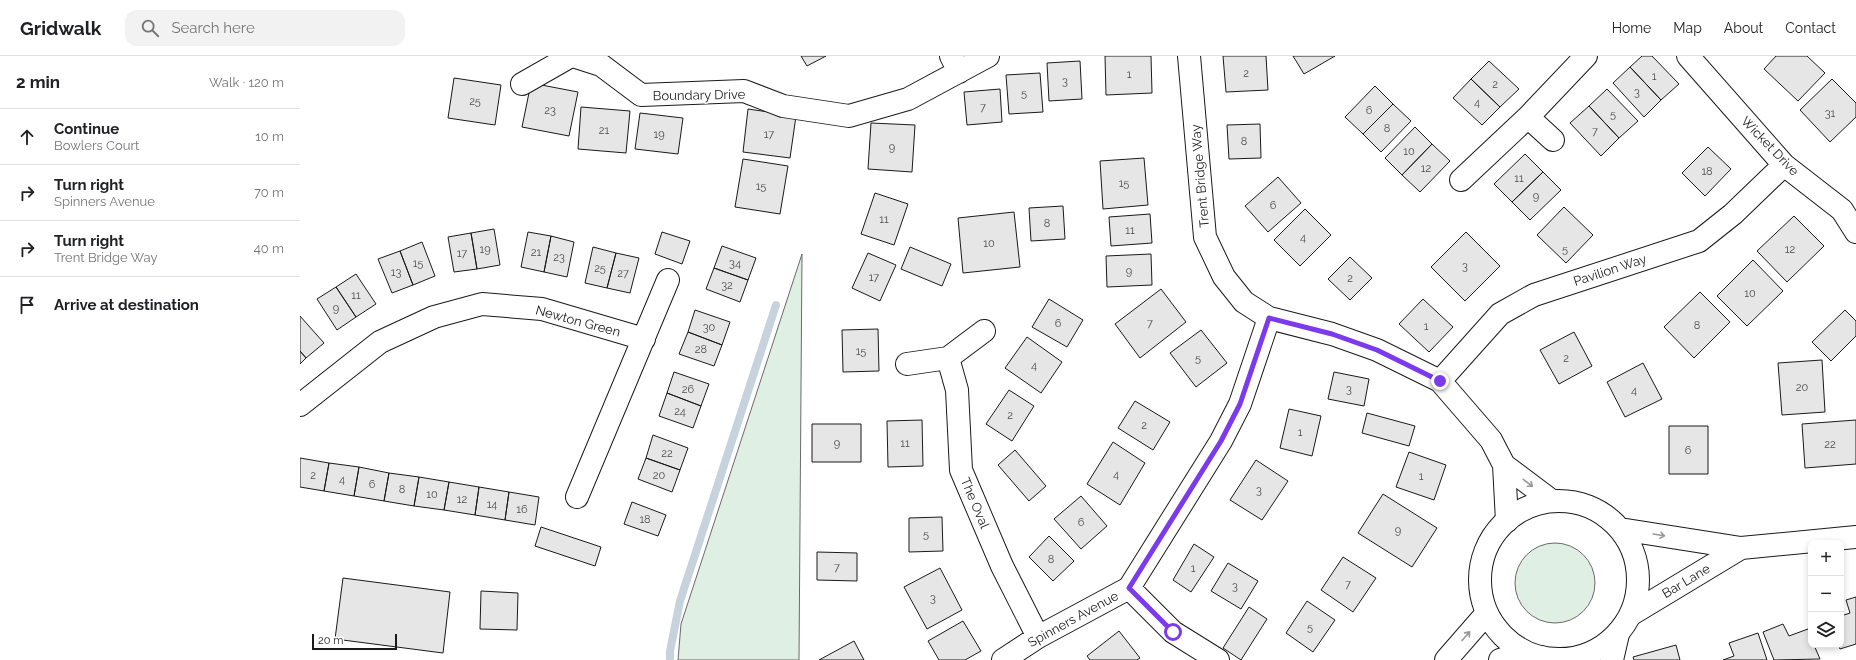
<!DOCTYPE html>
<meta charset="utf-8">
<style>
body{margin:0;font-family:Raleway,sans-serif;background:#f2f2f2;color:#202124}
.controls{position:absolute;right:12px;bottom:12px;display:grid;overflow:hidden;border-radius:8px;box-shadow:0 2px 6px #0003}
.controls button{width:36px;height:36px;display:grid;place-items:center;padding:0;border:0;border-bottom:1px solid #e0e0e0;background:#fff;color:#202124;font:20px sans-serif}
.scale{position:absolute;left:12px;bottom:10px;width:85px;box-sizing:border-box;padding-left:4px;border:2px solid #1a1a1a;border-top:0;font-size:11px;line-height:14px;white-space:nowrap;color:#1a1a1a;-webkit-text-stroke:3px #fff;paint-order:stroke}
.stop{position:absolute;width:12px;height:12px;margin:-9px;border:3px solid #7c3aed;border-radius:50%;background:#fff}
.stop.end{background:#7c3aed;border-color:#fff;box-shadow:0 1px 4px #0008}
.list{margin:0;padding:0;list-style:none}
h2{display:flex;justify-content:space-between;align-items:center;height:52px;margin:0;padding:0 16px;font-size:17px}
h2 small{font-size:13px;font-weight:400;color:#757577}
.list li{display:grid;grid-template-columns:26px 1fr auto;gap:12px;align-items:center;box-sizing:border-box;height:56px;padding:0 16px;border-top:1px solid #e0e0e0}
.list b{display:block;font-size:15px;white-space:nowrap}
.list p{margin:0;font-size:13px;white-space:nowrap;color:#757577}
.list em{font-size:13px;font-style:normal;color:#757577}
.icon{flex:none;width:22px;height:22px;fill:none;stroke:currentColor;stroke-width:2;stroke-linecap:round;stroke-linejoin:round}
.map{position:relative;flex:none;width:1556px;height:604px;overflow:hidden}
header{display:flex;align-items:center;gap:24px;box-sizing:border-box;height:56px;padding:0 20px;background:#fff;border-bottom:1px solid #e0e0e0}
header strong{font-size:19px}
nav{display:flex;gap:22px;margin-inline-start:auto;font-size:14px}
.search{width:280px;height:36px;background:#f2f2f2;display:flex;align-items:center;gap:10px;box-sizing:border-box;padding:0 14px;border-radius:12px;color:#757577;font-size:15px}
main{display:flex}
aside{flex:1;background:#fff}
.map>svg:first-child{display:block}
.green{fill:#e0efe3;stroke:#6a6a6a}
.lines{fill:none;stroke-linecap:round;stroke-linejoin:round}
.stream{stroke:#c6d2dc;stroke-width:8}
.building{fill:#e6e6e6;stroke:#1a1a1a}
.minor-casing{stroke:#1a1a1a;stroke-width:24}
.primary-casing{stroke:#1a1a1a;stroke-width:24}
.minor{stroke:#fff;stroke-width:22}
.primary{stroke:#fff;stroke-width:22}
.oneway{stroke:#989898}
.route{stroke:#7c3aed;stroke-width:5}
.labels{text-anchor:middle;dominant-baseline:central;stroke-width:3;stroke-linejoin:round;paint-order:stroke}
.number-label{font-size:11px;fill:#4d4d4d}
.street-label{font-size:13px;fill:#1a1a1a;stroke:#fff}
</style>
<header>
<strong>Gridwalk</strong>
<div class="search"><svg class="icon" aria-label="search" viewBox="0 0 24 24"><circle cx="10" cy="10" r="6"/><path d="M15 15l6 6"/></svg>Search here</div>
<nav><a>Home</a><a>Map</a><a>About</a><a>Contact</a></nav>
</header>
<main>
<aside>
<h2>2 min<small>Walk · 120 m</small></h2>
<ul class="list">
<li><svg class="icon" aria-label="ahead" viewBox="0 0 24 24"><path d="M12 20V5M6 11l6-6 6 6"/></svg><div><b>Continue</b><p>Bowlers Court</p></div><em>10 m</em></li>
<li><svg class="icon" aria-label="right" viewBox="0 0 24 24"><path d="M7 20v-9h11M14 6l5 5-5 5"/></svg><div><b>Turn right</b><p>Spinners Avenue</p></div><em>70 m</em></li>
<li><svg class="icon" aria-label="right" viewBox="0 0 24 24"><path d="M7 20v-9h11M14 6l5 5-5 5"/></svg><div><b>Turn right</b><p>Trent Bridge Way</p></div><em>40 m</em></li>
<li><svg class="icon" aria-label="arrive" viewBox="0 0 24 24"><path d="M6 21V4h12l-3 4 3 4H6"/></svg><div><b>Arrive at destination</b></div></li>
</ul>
</aside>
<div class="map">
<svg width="1556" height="604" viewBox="0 0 1556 604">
<rect width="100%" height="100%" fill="#fff"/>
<!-- green -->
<path class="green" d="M502,198l-3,406h-121l3,-36z
M1215 527a40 40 0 1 1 80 0a40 40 0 1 1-80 0Z"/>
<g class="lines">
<!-- stream -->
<path class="stream" d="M370,604v-9l10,-50 96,-296"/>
</g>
<!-- building -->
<path class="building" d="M501,0h25l-19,10z
M805,0h46l1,37 -46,2z
M923,0h43l2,34 -42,2z
M993,0h42l-31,18z
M1342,0h10l27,28 -18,16 -31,-33z
M1476,0h31l18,17 -27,28 -34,-32z
M780,5l2,38 -33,2 -2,-38z
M1189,5l30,28 -19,18 -29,-28z
M1330,11l31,33 -17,17 -31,-34z
M740,17l3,39 -34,2 -3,-39z
M154,22l47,7 -6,40 -47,-7z
M1171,23l29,28 -18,18 -29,-27z
M1532,23l24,24v14l-26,25 -30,-32z
M231,27l47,9 -9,44 -47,-9z
M1075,30l18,18 -30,30 -18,-17z
M700,33l2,33 -35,3 -3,-33z
M1307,33l31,32 -19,17 -30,-32z
M1093,48l18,17 -30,31 -18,-18z
M1289,50l30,32 -18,18 -31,-33z
M281,51l49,4 -4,42 -48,-4z
M448,53l48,7 -6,42 -47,-6z
M340,57l43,5 -5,36 -43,-5z
M571,67l44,2 -3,47 -44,-3z
M960,68l1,34 -32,1 -2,-34z
M1115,71l17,17 -30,31 -17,-17z
M1132,88l18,17 -30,31 -18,-17z
M1408,91l23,22 -26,27 -23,-23z
M1225,98l18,18 -31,30 -18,-18z
M844,102l4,47 -45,4 -3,-48z
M443,103l45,7 -8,48 -45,-7z
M1243,116l18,18 -31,30 -18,-18z
M978,121l23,26 -33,29 -23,-26z
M575,137l33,11 -14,41 -33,-11z
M763,150l2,33 -34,2 -2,-33z
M1264,151l29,28 -27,28 -29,-28z
M1005,153l26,26 -31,31 -26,-26z
M714,156l6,55 -57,6 -5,-55z
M850,158l2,29 -41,3 -2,-29z
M1494,160l30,30 -37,36 -30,-31z
M194,173l6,36 -23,4 -6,-36z
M228,176l23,4 -7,36 -23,-5z
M362,176l28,9 -8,23 -27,-10z
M1166,176l34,34 -35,35 -34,-34z
M171,177l6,36 -23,3 -6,-35z
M251,180l23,6 -7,35 -23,-5z
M122,186l13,34 -22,9 -13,-34z
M422,190l34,12 -8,22 -34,-12z
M293,191l23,6 -9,35 -22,-5z
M610,191l41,17 -9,22 -41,-17z
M100,195l13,34 -21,8 -14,-34z
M316,197l23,5 -9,35 -23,-5z
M568,197l28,12 -16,36 -28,-13z
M851,198l1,31 -45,2 -1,-31z
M1050,201l22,21 -22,22 -22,-21z
M1453,204l30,31 -36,35 -30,-30z
M414,212l34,12 -8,22 -34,-13z
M56,218l20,30 -20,13 -20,-30z
M36,231l20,30 -19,13 -20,-31z
M861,233l25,33 -46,36 -25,-34z
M1400,236l30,30 -36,36 -30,-31z
M749,243l34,21 -16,27 -35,-20z
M1123,243l30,28 -24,25 -30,-28z
M395,254l35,12 -8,23 -34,-13z
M1545,254l11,11v15l-25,25 -19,-19z
M0,260l24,27 -18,15 -6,-7z
M578,273l1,42 -36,1 -1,-42z
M901,274l26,33 -31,24 -26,-34z
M388,276l34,13 -8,21 -35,-12z
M1274,276l18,34 -33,18 -19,-34z
M727,281l35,25 -21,31 -36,-25z
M0,295l6,7 -6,6z
M1522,304l3,52 -43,3 -4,-52z
M1343,307l19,36 -37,18 -18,-35z
M374,316l35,12 -8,22 -34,-13z
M1034,316l35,7 -5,27 -36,-7z
M709,334l25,16 -22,35 -26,-17z
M367,337l34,13 -8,22 -34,-12z
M835,345l35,21 -17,28 -35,-22z
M989,353l32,7 -9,40 -32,-8z
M1067,357l48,13 -6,20 -47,-13z
M622,364l1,46 -35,1 -1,-46z
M1556,364v44l-51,4 -3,-44z
M512,368h49v38h-49z
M1369,370h39v48h-39z
M353,379l35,13 -8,22 -34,-12z
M813,386l32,21 -25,42 -33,-21z
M715,394l31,36 -17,15 -31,-36z
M1109,396l37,13 -12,35 -38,-13z
M0,402l29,5 -5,28 -24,-4z
M346,402l34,12 -8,22 -34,-13z
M956,404l32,21 -26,39 -32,-20z
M29,407l30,4 -5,29 -30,-5z
M59,411l30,6 -5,28 -30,-5z
M89,417l30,4 -5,29 -30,-5z
M119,421l30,5 -5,28 -30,-4z
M149,426l30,5 -4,28 -31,-5z
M179,431l30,5 -4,28 -30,-5z
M209,436l30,5 -4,28 -30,-5z
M1083,438l54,34 -25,39 -54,-34z
M781,440l26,30 -26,23 -27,-30z
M332,446l34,13 -8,21 -34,-12z
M642,461l1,34 -34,1v-34z
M241,471l60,20 -6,19 -60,-20z
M749,480l25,25 -21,20 -24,-24z
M894,488l20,13 -23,35 -18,-12z
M517,496l40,1v28l-40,-1z
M1043,501l33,21 -23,34 -32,-22z
M928,507l30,18 -17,28 -30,-18z
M640,512l22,42 -35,19 -23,-42z
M43,522l107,14 -7,61 -108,-14z
M181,535l37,2 -1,37 -37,-1z
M1556,541v47l-16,5 -2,-4h3v-29l9,-3 -4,-13z
M1007,545l28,19 -22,32 -27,-19z
M949,551l18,12 -26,41 -18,-12z
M663,565l18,30 -16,9h-26l-11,-19z
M1483,568l6,12 19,-7 3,8v8h3l6,14 -46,1 -11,-28z
M819,575l21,27 -3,2h-47l-3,-4z
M1458,577l9,27h-44l11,-4 -5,-13z
M554,585l10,19h-45z
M1376,589l4,15h-46l-1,-3z"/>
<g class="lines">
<!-- minor casing -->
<g class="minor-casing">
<path id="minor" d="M273,0l28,9 40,30 103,-4 39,15 66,10 59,-17 80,-43
M651,0l8,16
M889,0l16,181 19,40 20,25 25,16 63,16 45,16 63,31 51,59 13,25 3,56
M1388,0l96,109 58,45 14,22
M222,28l49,-28
M1228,61l25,23
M1161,124l67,-63 58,-61
M648,302l9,32 4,80 41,96 36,71
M607,308l41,-6 36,-27
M1140,325l60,-67 34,-19 165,-54 34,-27 51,-49
M0,349l80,-63 54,-25 48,-13 60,5 102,30
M1204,409l48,36
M277,441l91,-217
M829,532l44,44 45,28
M1241,601l3,3
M703,604l35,-23 91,-49 92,-147 19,-37 29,-86
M1312,604l6,-26"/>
</g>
<!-- primary casing -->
<g class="primary-casing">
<path id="primary" d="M1180 524a79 79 0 1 1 158 0a79 79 0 1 1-158 0Z
M1320,473l121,19 115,-11
M1330,559l111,-67
M1146,604l41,-47
M1200,604l25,-8"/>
</g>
<!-- minor -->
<use href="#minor" class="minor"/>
<!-- primary -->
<use href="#primary" class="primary"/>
</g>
<!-- one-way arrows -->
<defs><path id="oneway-shaft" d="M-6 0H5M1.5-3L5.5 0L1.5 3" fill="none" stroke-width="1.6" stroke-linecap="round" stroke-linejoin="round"/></defs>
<g class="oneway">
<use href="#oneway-shaft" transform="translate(1228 427) rotate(37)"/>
<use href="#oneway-shaft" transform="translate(1359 479) rotate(9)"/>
<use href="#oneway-shaft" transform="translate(1166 580) rotate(-49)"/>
</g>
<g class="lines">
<!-- route -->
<path class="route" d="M873,576l-44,-44 92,-147 19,-37 29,-86 63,16 45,16 63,31"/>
</g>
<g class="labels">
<!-- number labels -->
<g class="number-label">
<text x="946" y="17">2</text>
<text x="829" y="18">1</text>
<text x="1354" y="20">1</text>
<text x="765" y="25">3</text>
<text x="1195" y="28">2</text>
<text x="1337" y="36">3</text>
<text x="724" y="37">5</text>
<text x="175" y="45">25</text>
<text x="1177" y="46">4</text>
<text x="683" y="51">7</text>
<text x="250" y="54">23</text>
<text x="1069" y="54">6</text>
<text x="1530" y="57">31</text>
<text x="1313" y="58">5</text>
<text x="1087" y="72">8</text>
<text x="304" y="74">21</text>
<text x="1295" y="75">7</text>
<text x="359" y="78">19</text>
<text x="469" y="78">17</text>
<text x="944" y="85">8</text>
<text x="592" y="91">9</text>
<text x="1109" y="95">10</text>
<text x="1126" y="112">12</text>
<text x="1407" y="115">18</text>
<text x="1219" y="122">11</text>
<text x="824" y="127">15</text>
<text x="461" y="130">15</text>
<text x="1236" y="140">9</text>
<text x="973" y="149">6</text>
<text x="584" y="163">11</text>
<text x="747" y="167">8</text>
<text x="830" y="174">11</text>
<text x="1003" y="181">4</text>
<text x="689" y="187">10</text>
<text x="185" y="193">19</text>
<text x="1265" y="193">5</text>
<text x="1490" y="193">12</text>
<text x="236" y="196">21</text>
<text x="162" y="197">17</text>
<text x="259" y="201">23</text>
<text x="118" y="207">15</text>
<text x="435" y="207">34</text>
<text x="1165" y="210">3</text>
<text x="300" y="212">25</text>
<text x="829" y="215">9</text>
<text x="96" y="216">13</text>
<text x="323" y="217">27</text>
<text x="574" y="221">17</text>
<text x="1050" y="222">2</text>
<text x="427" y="229">32</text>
<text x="1450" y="237">10</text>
<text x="56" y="239">11</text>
<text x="36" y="252">9</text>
<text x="758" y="267">6</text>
<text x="850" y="267">7</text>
<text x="1397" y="269">8</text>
<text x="1126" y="270">1</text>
<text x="409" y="271">30</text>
<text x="401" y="293">28</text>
<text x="561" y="295">15</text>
<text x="898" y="302">5</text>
<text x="1266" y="302">2</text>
<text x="734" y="309">4</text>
<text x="1502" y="331">20</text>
<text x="388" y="333">26</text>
<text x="1049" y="333">3</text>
<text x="1334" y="334">4</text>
<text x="380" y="355">24</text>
<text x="710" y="359">2</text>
<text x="844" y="369">2</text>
<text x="1000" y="376">1</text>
<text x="537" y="387">9</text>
<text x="605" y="387">11</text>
<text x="1530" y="388">22</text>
<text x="1388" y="394">6</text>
<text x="367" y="397">22</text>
<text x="816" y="418">4</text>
<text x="13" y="419">2</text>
<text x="359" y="419">20</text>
<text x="1121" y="420">1</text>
<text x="42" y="423">4</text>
<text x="72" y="428">6</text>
<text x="102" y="433">8</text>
<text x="959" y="434">3</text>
<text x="132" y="438">10</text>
<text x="162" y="443">12</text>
<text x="192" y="448">14</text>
<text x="222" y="453">16</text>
<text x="345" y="463">18</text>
<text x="781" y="466">6</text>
<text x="1098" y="474">9</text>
<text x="626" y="478">5</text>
<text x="751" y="503">8</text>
<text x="537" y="511">7</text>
<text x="893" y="512">1</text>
<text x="1048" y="528">7</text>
<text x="935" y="530">3</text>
<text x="633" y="542">3</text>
<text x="1010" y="571">5</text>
</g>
<!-- street labels -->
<g class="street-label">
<text transform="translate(399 39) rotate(-1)">Boundary Drive</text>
<text transform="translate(1470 90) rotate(46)">Wicket Drive</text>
<text transform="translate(900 120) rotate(-95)">Trent Bridge Way</text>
<text transform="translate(1310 214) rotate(-18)">Pavilion Way</text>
<text transform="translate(278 265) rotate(15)">Newton Green</text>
<text transform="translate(675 447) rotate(67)">The Oval</text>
<text transform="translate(1386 525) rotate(-31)">Bar Lane</text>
<text transform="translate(773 563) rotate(-29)">Spinners Avenue</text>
</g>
</g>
</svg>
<div class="controls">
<button>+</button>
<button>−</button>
<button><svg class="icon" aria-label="layers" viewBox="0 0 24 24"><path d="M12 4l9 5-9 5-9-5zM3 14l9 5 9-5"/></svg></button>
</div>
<div class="scale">20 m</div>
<div class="stop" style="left:873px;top:576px"></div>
<div class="stop end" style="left:1140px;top:325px"></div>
</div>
</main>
